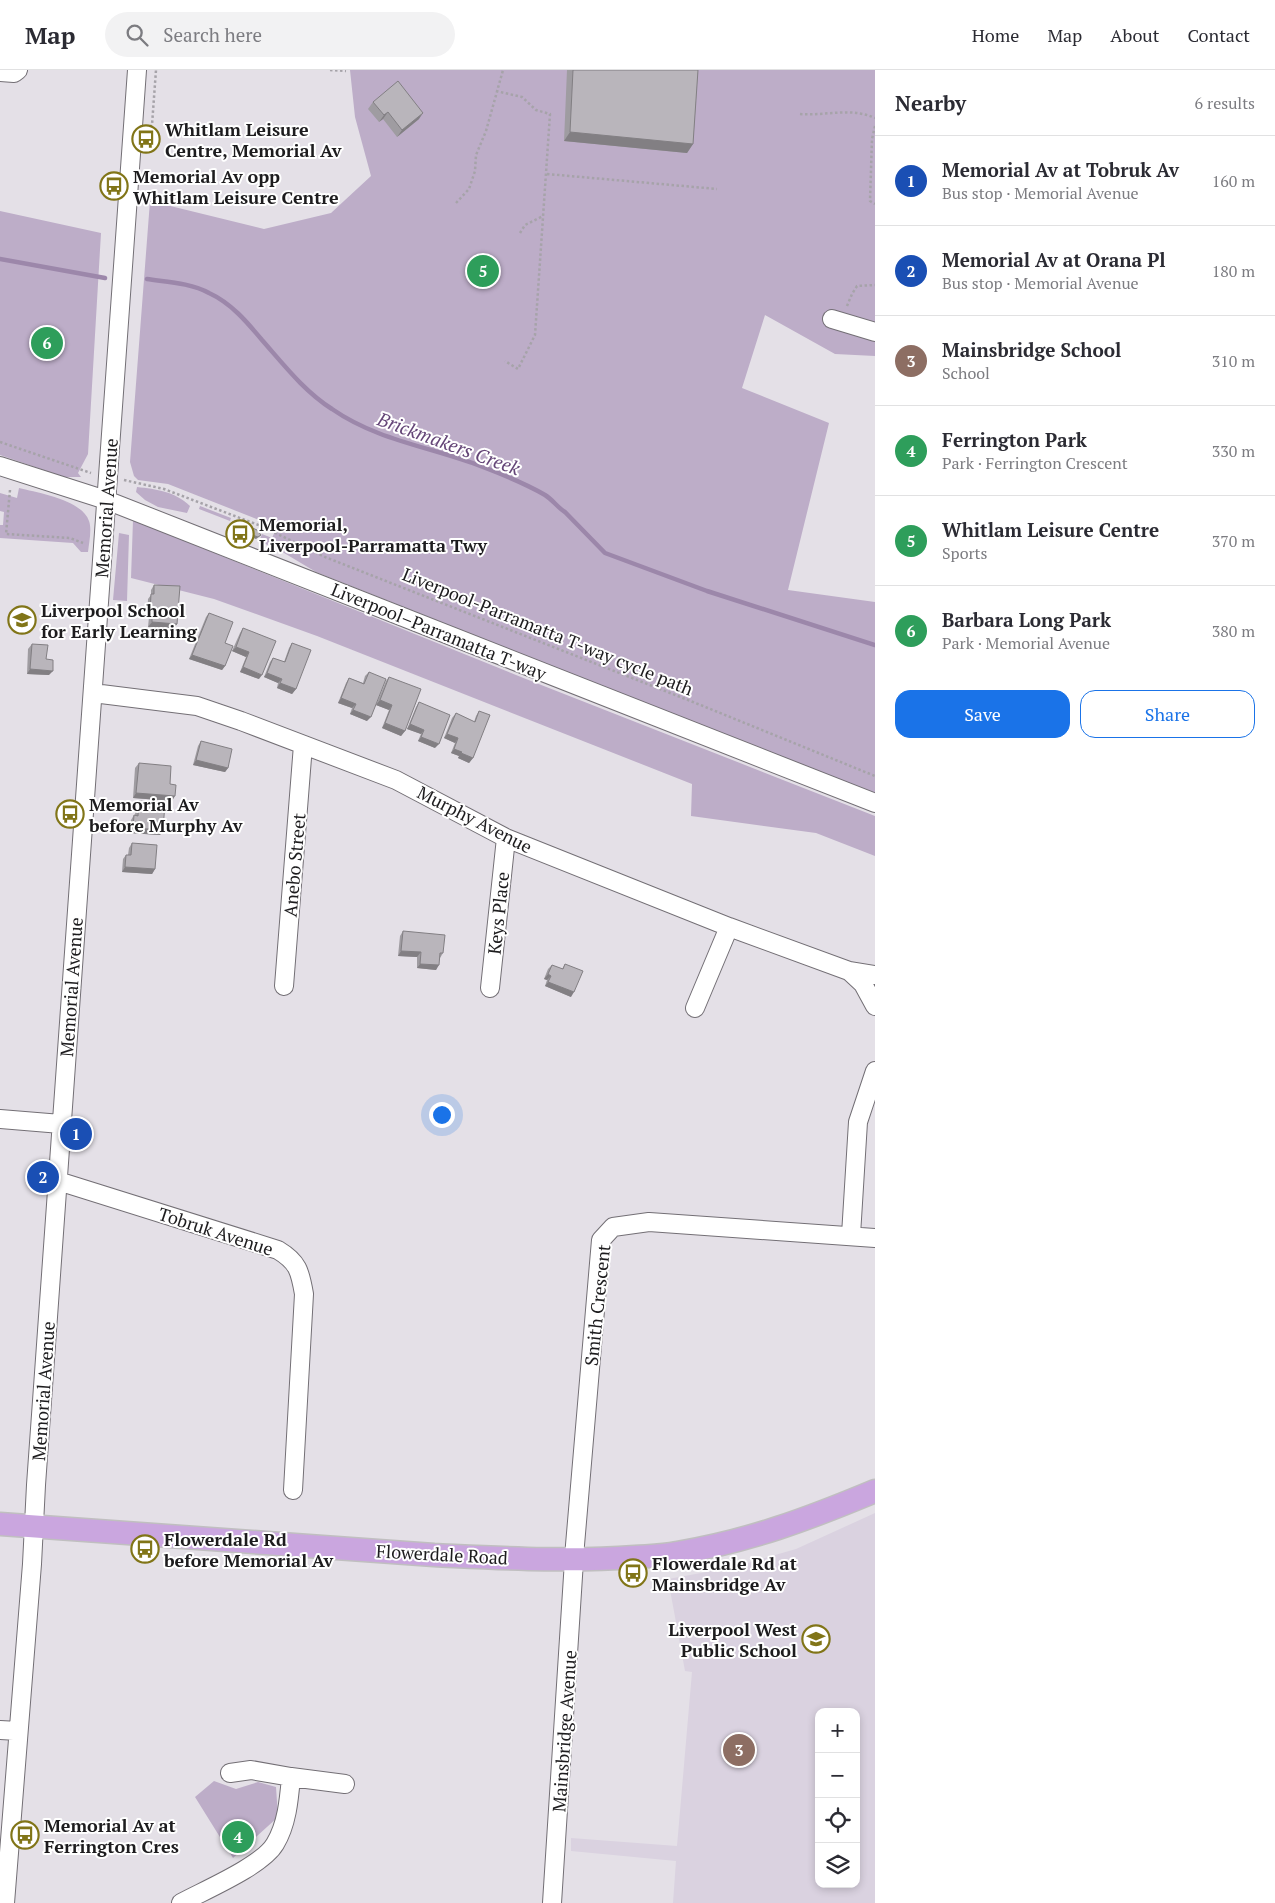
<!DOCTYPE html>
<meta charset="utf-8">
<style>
body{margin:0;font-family:"PT Serif",serif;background:#f2f2f3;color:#2b2b33}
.controls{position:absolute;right:15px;bottom:15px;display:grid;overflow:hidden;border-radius:10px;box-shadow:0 2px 8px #0003}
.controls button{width:45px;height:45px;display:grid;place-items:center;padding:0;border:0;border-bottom:1px solid #e1e1e2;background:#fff;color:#2b2b33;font:25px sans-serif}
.you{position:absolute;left:441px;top:1044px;width:18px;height:18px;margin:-12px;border:4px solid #fff;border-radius:50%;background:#1a73e8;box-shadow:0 0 0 8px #1a73e833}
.badge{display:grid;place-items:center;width:32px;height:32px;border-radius:50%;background:#1a73e8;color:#fff;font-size:16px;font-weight:700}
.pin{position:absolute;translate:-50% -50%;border:2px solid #fff;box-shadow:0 1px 5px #0006}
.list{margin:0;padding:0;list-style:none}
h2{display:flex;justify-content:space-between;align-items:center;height:65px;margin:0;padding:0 20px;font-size:21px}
h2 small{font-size:16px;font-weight:400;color:#7c7c81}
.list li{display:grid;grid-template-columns:32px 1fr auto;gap:15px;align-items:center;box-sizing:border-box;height:90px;padding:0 20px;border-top:1px solid #e1e1e2}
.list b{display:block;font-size:19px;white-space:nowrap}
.list p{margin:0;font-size:16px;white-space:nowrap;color:#7c7c81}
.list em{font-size:16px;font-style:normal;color:#7c7c81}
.actions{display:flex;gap:10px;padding:15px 20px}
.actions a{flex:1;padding:11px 0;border:1px solid #1a73e8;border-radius:15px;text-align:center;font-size:18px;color:#1a73e8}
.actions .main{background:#1a73e8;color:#fff}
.icon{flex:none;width:28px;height:28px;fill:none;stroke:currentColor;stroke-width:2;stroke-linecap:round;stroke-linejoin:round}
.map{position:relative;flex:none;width:875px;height:1833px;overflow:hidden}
header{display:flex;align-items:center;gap:30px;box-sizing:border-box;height:70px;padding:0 25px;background:#fff;border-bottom:1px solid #e1e1e2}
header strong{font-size:24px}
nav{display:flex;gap:28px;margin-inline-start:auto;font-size:18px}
.search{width:350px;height:45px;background:#f2f2f3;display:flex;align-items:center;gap:12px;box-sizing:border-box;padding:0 18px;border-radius:28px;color:#7c7c81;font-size:19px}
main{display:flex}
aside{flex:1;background:#fff}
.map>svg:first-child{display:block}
.built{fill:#dad2e0;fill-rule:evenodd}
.green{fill:#bdadc8}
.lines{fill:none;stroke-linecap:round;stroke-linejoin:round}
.stream{stroke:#9c87aa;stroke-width:4.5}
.minor-casing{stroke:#736f75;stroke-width:20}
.major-casing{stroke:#c0bfc0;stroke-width:25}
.path{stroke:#a6a3a9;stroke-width:2.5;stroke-dasharray:2.5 2.5;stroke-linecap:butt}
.minor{stroke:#fff;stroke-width:18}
.major{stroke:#caa6df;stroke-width:22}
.wall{fill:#9f9ca1}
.shaded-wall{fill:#827f83}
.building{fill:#b9b5bb;stroke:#827f83}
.labels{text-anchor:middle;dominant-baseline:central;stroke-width:4;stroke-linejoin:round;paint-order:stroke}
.poi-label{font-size:18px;font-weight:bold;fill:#1d1c1e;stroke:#fff;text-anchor:start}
.street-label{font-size:18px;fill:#1d1c1e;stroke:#fff}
.water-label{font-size:19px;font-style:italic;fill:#654678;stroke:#fff}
</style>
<header>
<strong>Map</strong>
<div class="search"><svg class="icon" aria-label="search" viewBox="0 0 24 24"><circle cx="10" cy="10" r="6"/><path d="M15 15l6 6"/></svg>Search here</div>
<nav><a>Home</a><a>Map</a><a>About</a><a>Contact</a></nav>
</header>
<main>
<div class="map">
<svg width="875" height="1833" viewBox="0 0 875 1833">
<rect width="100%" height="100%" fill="#e4e0e7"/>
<!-- built -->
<path class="built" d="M875,1443v390h-202l3,-42 -105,-10v-13l106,8 15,-174 -7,-1 -17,-92 66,-12 62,-18zM819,1642h37v172h-37z"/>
<!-- green -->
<path class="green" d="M350,0h525v286l-40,-2 -70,-39 -23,73 87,35 -41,167 87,12v193l-559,-223 -42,-25 -15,-5 3,-8 10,4 5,-11 -109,-43 -30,-4 -4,-4 -4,-14 20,-261 114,28 67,-16 40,-37 -16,-59z
M0,141l101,22 -13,221 -10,19 3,4h-17l-64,-22z
M137,417c19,2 39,5 53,19l-3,7 -29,-6 -13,-7 -9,-8z
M19,418c20,5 63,12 70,33 3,8 0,22 -1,31h-7l-8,-9 -73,-5v-13h3l1,-13 -4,-1v-18l17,5z
M200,436l31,12 -1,3 -31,-12z
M133,450l393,159 349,137v40l-59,-23 -125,-17 1,-32 -375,-148 -103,-37 -83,-21z
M119,463l10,2 -2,66 -14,-1z
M214,1711l22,8 22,-7 18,5 2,30 -45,41 -38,-61z"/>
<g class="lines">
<!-- stream -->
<path class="stream" d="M0,189l105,19
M147,209c20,3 44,4 62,14 22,10 38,29 53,47 22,25 42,51 70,69 46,32 100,38 151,58 21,8 43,17 62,28 8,5 12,12 20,17l40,41 102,38 168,54"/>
<!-- minor casing -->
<g class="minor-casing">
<path id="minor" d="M0,2l14,1 4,-3
M832,249l43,13
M0,396l106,34 769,303
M93,623l104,13 44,15 155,59 110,58 223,89 120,44 14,13 12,22
M849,901l26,4
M284,916l19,-241
M490,918l16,-150
M695,938l34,-81
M0,1049l61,5
M58,1111l220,69c20,12 22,21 26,44l-11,196
M851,1165l7,-113 17,-51
M0,1660l18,1
M230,1703l21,-3 40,7 54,7
M5,1833l27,-339 4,-79 101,-1415
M181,1833c24,-13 81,-37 94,-59 12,-20 14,-44 16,-67
M552,1833l23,-358 26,-305 12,-13 36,-5 226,16"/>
</g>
<!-- major casing -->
<g class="major-casing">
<path id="major" d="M0,1454l434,31c67,3 134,7 201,2 14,-1 28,-1 42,-4 72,-12 131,-34 198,-62"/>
</g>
<!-- path -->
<path class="path" d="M330,0l16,1
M496,21l26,6 14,13 14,4 -15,221 -17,34 -13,-8
M800,44c26,2 51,-7 75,4
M875,56l-3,13 -2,62 5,3
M150,57l2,-2 4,-55
M547,104l170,15
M456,133l13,-14 6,-18 1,-16 10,-24 17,-61
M520,163l5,-8 18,-9
M847,236l5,-12 5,-8 18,-1
M0,372l91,31
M124,410l40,9 97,37 64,31 378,149 172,70
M10,420l-4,44 64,4 13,5"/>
<!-- minor -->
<use href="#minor" class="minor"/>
<!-- major -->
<use href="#major" class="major"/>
</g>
<!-- wall -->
<path class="wall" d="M567,0h131l-5,74 -6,9 -123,-12z
M373,32l46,17 -22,18 -14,-18 -4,3 -11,-13z
M154,515l23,39 -3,4 -26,-1 1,-10h-2l1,-18 3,-4v-5z
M209,543l16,30v23l-3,4 -33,-11 17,-42z
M243,558l16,51 -19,-7 6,-15 -14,-6 8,-18z
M292,573l4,46 -4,5 -15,-6 1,-5 -14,-6 6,-15 3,-4 11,4 5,-14z
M32,574l14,15 3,16 -22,-1 1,-25z
M369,602l-2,49 -17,-7 2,-6 -14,-5 8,-20 3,-5 14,5 2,-7z
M389,607l16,54 -4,5 -19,-8 7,-18 -13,-5 10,-24z
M419,632l16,46 -17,-7 3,-7 -14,-5 9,-22z
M479,641l-6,47 -4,5 -11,-5 1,-2 -8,-3 4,-10 -11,-5 8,-20 4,-5 18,9 2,-6z
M201,671l27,27 -3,4 -32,-7 5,-19z
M139,693l31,21 2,17 -39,-3 2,-30z
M139,731l24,29 -3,5 -31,-2 2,-13 3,-5h1l1,-9z
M132,773l23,26 -3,5 -30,-2 1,-13 3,-4h2l1,-7z
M403,861l40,22 -3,5 -4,12 -19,-2v-11l-19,-1 2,-20z
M565,894l6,33 -26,-11 2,-6 -3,-1 4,-10 4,-4 10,4z"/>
<!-- shaded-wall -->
<path class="shaded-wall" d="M388,42l-5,7 -4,3 5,-7z
M423,43l-4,6 -22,18 5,-7z
M570,62l123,12 -6,9 -123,-12z
M231,457l30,8 -5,4 -26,-10z
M150,542h2l-3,5h-2z
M152,552l25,2 -3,4 -26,-1z
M236,577l13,5 -3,5 -14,-6z
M192,585l33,11 -3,4 -33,-11z
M243,597l19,8 -3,4 -19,-7z
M30,599l23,2 -4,4 -22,-1z
M267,603l15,6 -4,4 -14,-6z
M280,613l16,6 -4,5 -15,-6z
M341,628l15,6 -4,4 -14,-5z
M380,630l12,5 -3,5 -13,-5z
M353,640l18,7 -4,4 -17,-7z
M385,653l20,8 -4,5 -19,-8z
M410,654l14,6 -3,4 -14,-5z
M447,664l11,4 -3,5 -11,-5z
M421,667l18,7 -4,4 -17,-7z
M454,679l8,3 -3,4 -8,-3z
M461,683l12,5 -4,5 -11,-5z
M196,690l32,8 -3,4 -32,-7z
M136,723l39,3 -3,5 -39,-3z
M133,758l30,2 -3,5 -31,-2z
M125,797l30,2 -3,5 -30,-2z
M401,881l20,1 -4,5 -19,-1z
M420,894l19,1 -3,5 -19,-2z
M548,904l3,2 -4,4 -3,-1z
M548,912l26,10 -3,5 -26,-11z"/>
<!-- building -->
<path class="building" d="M573,0h125l-5,74 -123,-12z
M398,11l25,32 -21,17 -14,-18 -4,3 -11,-13z
M232,452h7l18,8 4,5 -3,2 -27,-10 -1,-2z
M154,515l26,1 -3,38 -25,-2v-10h-2l1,-18h3z
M209,543l24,9 -8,21 8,3 -8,20 -33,-11z
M243,558l33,13 -14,34 -19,-8 6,-15 -13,-5z
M292,573l19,7 -15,39 -16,-6 2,-4 -15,-6 6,-15 12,4z
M32,574l16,1 -2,14 7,1v11l-23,-2z
M369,602l17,7 -15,38 -18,-7 3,-6 -15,-6 8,-20 15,6z
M389,607l32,12 -16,42 -20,-8 7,-18 -12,-5z
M419,632l31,13 -11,29 -18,-7 3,-7 -14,-6z
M479,641l11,4 -17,43 -12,-5 1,-1 -8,-3 4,-11 -11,-4 9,-21 19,9z
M201,671l31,8 -4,19 -32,-8z
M139,693l32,3 -1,18 6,1 -1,11 -39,-3z
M139,731l26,2 -2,27 -30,-2 1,-13 4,1z
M132,773l25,2 -2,24 -30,-2 1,-12h5z
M403,861l42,4 -2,18h-3l-1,12 -19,-1 1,-12 -20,-1z
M565,894l18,7 -9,21 -26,-10 3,-6 -3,-2 4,-9 11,4z"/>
<!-- icons -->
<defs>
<g id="bus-ring" transform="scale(1.4375)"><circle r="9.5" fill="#fff" stroke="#817518" stroke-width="1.5"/><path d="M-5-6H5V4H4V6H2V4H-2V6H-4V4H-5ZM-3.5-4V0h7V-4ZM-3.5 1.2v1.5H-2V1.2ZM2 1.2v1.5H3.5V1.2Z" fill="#817518"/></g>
<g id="school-ring" transform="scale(1.4375)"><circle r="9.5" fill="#fff" stroke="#817518" stroke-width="1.5"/><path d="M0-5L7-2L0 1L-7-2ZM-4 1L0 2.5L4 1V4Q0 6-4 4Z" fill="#817518"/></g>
</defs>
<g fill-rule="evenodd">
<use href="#bus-ring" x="146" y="69"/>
<use href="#bus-ring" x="114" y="116"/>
<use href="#bus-ring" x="240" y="464"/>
<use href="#school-ring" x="22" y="550"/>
<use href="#bus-ring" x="70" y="744"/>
<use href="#bus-ring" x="145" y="1479"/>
<use href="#bus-ring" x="633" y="1503"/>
<use href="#school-ring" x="816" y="1569"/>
<use href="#bus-ring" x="25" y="1765"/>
</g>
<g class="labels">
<!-- poi labels -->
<g class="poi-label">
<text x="165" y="59">Whitlam Leisure<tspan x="165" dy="21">Centre, Memorial Av</tspan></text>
<text x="133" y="106">Memorial Av opp<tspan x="133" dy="21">Whitlam Leisure Centre</tspan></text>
<text x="259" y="454">Memorial,<tspan x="259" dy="21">Liverpool-Parramatta Twy</tspan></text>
<text x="41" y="540">Liverpool School<tspan x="41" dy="21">for Early Learning</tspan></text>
<text x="89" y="734">Memorial Av<tspan x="89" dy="21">before Murphy Av</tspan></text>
<text x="164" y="1469">Flowerdale Rd<tspan x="164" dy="21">before Memorial Av</tspan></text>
<text x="652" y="1493">Flowerdale Rd at<tspan x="652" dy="21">Mainsbridge Av</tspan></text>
<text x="797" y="1559" text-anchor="end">Liverpool West<tspan x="797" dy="21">Public School</tspan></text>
<text x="44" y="1755">Memorial Av at<tspan x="44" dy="21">Ferrington Cres</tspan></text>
</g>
<!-- street labels -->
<g class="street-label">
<text transform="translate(106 438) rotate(-86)">Memorial Avenue</text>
<text transform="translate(439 561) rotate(22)">Liverpool–Parramatta T-way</text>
<text transform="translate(548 561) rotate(22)">Liverpool-Parramatta T-way cycle path</text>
<text transform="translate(475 749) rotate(27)">Murphy Avenue</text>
<text transform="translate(294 795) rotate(-85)">Anebo Street</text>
<text transform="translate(498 843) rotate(-84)">Keys Place</text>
<text transform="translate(71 917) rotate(-86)">Memorial Avenue</text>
<text transform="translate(216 1161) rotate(18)">Tobruk Avenue</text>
<text transform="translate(597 1235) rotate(-84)">Smith Crescent</text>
<text transform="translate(43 1321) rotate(-86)">Memorial Avenue</text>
<text transform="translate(442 1484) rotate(3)">Flowerdale Road</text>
<text transform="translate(564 1661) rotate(-86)">Mainsbridge Avenue</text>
</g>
<!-- water labels -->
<g class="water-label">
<text transform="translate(449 373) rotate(20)">Brickmakers Creek</text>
</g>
</g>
</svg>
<div class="controls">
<button>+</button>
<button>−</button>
<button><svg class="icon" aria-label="locate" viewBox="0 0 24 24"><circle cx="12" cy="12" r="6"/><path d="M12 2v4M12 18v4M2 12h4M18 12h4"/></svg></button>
<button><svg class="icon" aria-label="layers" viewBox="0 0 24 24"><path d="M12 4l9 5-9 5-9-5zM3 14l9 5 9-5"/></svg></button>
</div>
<div class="you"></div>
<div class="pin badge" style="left:76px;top:1064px;background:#1a4fb4">1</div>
<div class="pin badge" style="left:43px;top:1107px;background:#1a4fb4">2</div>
<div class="pin badge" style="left:739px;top:1680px;background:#8d6e63">3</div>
<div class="pin badge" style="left:238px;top:1767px;background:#2e9e5b">4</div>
<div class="pin badge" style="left:483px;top:201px;background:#2e9e5b">5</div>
<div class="pin badge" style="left:47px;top:273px;background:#2e9e5b">6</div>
</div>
<aside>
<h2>Nearby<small>6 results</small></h2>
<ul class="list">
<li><span class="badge" style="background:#1a4fb4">1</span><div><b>Memorial Av at Tobruk Av</b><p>Bus stop · Memorial Avenue</p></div><em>160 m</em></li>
<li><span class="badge" style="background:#1a4fb4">2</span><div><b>Memorial Av at Orana Pl</b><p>Bus stop · Memorial Avenue</p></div><em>180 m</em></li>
<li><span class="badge" style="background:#8d6e63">3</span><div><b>Mainsbridge School</b><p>School</p></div><em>310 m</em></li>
<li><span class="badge" style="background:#2e9e5b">4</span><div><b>Ferrington Park</b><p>Park · Ferrington Crescent</p></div><em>330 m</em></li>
<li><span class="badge" style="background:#2e9e5b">5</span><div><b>Whitlam Leisure Centre</b><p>Sports</p></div><em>370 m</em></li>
<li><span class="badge" style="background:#2e9e5b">6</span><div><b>Barbara Long Park</b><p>Park · Memorial Avenue</p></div><em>380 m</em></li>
</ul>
<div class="actions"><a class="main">Save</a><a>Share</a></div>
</aside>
</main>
